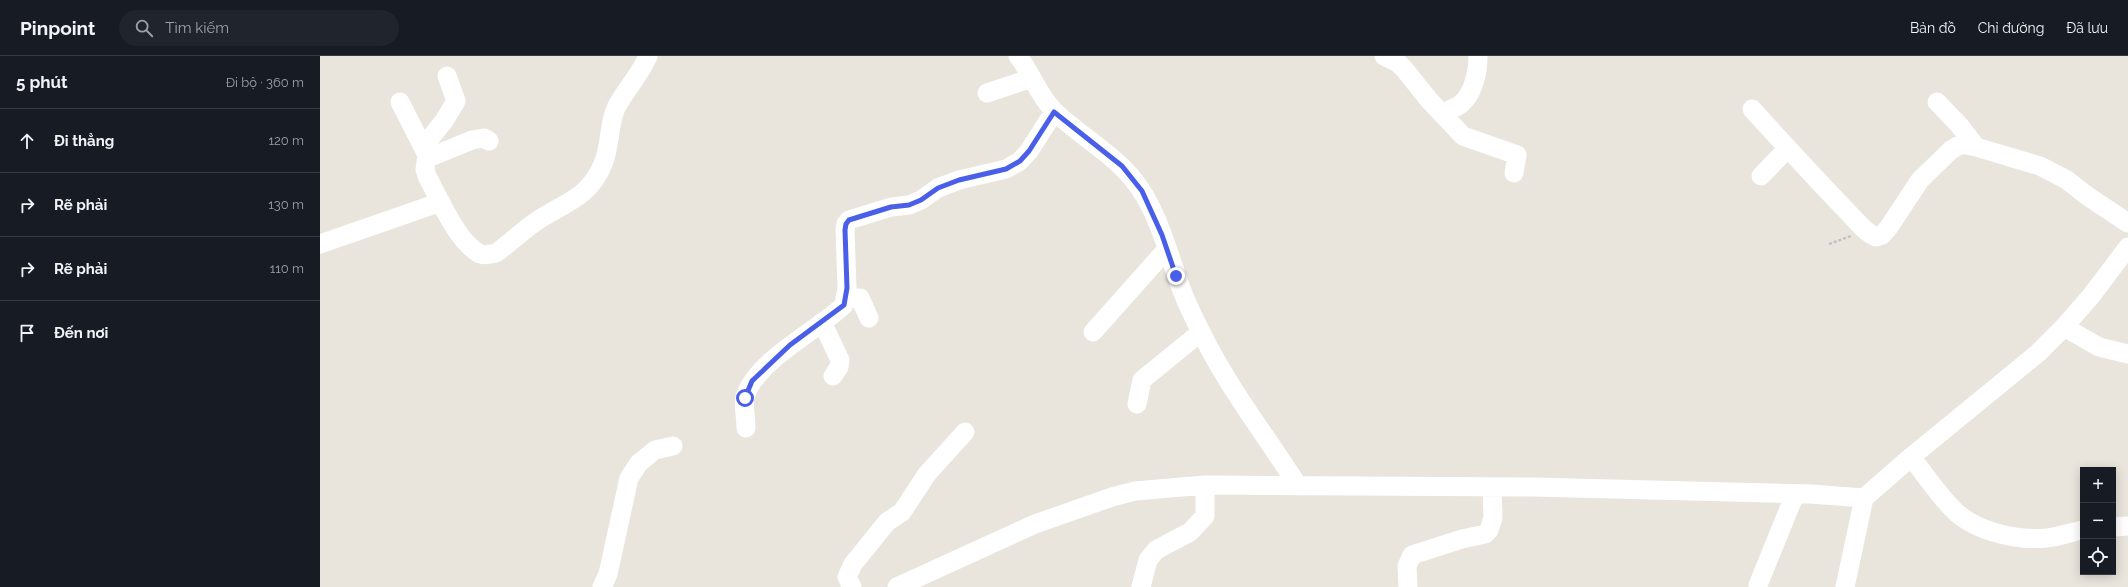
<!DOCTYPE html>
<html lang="vi">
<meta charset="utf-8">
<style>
body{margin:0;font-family:Raleway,sans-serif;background:#20242c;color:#f1f3f6}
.controls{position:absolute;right:12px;bottom:12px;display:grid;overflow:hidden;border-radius:0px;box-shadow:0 2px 10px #0003}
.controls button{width:36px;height:36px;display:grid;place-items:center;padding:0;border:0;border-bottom:1px solid #363941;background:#171b24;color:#f1f3f6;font:20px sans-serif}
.stop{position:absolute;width:12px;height:12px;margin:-9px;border:3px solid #4a5fe9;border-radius:50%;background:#fff}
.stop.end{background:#4a5fe9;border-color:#fff;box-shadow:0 1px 4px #0008}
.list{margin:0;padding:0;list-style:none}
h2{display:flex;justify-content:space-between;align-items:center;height:52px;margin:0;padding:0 16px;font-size:17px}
h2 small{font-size:13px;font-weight:400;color:#9ea1a6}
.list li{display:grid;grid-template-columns:26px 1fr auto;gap:12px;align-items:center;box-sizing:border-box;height:64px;padding:0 16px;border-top:1px solid #363941}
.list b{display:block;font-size:15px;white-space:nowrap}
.list em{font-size:13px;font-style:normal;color:#9ea1a6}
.icon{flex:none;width:22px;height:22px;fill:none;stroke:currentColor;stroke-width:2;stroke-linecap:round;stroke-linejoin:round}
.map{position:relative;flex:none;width:1808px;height:531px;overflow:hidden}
header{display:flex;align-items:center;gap:24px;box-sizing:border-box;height:56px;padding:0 20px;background:#171b24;border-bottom:1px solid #363941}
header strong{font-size:19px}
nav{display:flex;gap:22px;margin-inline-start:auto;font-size:14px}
.search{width:280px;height:36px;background:#20242c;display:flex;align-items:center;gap:10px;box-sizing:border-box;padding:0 14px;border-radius:22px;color:#9ea1a6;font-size:15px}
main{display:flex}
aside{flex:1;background:#171b24}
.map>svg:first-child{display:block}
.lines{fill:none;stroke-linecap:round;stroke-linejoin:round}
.path{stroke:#c3c3c3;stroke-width:2.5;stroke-dasharray:3 2;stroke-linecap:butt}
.minor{stroke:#fff;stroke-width:19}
.route{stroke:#4a5fe9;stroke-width:5}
</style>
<header>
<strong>Pinpoint</strong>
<div class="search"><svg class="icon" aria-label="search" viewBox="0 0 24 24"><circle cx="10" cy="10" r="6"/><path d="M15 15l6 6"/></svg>Tìm kiếm</div>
<nav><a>Bản đồ</a><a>Chỉ đường</a><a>Đã lưu</a></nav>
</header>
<main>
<aside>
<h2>5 phút<small>Đi bộ · 360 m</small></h2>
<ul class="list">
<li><svg class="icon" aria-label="ahead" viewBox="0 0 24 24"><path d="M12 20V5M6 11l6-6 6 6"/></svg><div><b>Đi thẳng</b></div><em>120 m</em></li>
<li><svg class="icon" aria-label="right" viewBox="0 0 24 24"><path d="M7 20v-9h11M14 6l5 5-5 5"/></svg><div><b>Rẽ phải</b></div><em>130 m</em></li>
<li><svg class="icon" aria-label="right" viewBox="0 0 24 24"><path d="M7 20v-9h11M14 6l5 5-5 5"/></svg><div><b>Rẽ phải</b></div><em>110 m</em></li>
<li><svg class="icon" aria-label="arrive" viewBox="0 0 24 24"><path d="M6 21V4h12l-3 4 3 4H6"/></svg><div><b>Đến nơi</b></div></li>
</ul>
</aside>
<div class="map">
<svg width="1808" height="531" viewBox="0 0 1808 531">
<rect width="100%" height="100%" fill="#eae5dc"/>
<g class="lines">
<!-- path -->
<path class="path" d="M1509,188l22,-8"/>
<!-- minor -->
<path class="minor" d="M698,0c14,18 20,39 36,55 29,28 65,45 87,79 19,29 28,66 40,98 6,17 15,34 23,50 26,52 63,99 94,148
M1064,0l14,7 7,7 24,30 34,36 54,19 -3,18
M667,37l45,-15
M80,46l27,53 -2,14 2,7c12,22 30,66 53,78 5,2 11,0 16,-1 13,-9 25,-21 38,-30 28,-20 54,-23 69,-59 8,-19 5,-38 13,-56 9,-18 24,-33 32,-52
M1617,46l23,24 16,21
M1432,53c30,33 61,67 92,99 10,10 20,24 32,29l6,-2 7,-8 31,-47 31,-30 10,-6 15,3 64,19 27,14 19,15 42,28
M1122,57c6,-3 15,-5 20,-10 12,-11 16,-32 16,-47
M103,91l21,-26 12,-20 -9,-25
M108,102l44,-18 12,-2 5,3
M1441,120l27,-28
M0,188l121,-42
M526,243l14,-1 9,20
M502,266l18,38 -1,7 -6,9
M1744,271l35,20 29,7
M773,276l74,-83
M817,348l5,-24 59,-48
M426,372c0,-10 -3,-23 -1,-31 11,-37 72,-66 99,-92l3,-17 -2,-58 1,-6 3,-4 42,-13 18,-2 12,-5 17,-12 21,-8 47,-11 14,-8 9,-10 25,-39
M1591,401c13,16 24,33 38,48 22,26 66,36 98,33 12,-1 24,-6 36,-8
M1793,471l15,-1
M1438,529l37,-91
M282,531l6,-13 21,-96 10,-15 16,-13 18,-4
M532,531l-5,-10 6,-13 34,-42 15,-10 25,-38 38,-42
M577,531l138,-63 77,-27 23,-6 70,-6 328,2 278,7 53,4 47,-41 127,-104 26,-26 27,-31 37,-49
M821,531l7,-27 8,-10 34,-18 15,-16v-31
M1088,531l-1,-21 5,-11 50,-16 23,-5 4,-4 4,-12 -1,-31
M1525,531l19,-89"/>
</g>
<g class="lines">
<!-- route -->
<path class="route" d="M425,342l7,-17 38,-36 54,-40 3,-17 -2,-58 1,-6 3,-4 42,-13 18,-2 12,-5 17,-12 21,-8 47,-11 14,-8 9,-10 25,-39 68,54 20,25 20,44 14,41"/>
</g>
</svg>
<div class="controls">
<button>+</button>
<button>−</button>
<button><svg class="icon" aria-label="locate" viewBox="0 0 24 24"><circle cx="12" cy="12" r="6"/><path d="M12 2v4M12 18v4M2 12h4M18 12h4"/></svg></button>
</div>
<div class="stop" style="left:425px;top:342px"></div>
<div class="stop end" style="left:856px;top:220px"></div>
</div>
</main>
